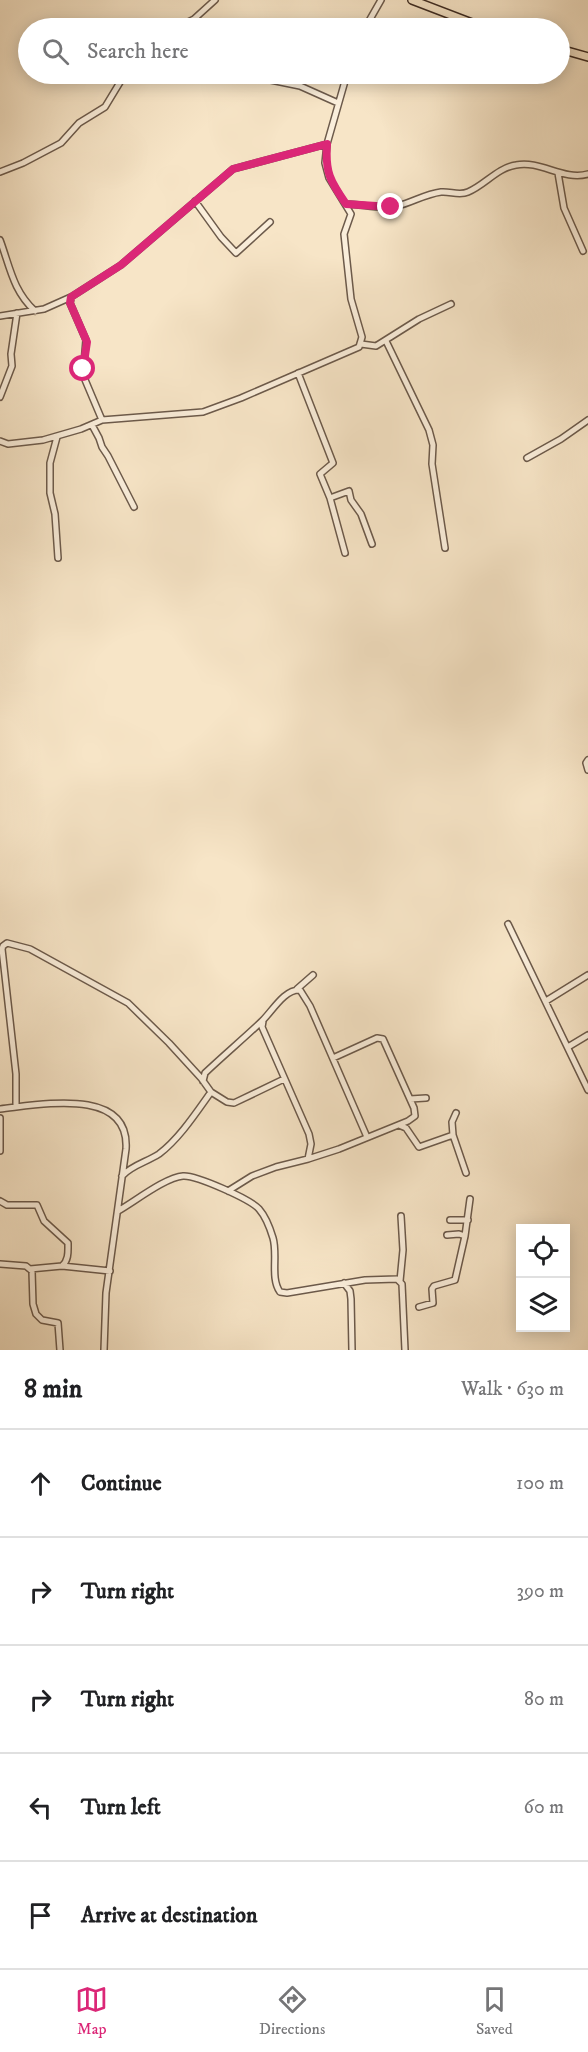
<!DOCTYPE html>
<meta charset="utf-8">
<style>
body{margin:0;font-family:"IM FELL DW Pica",serif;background:#f6f6f6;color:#202124}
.controls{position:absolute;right:18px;bottom:18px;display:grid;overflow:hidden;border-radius:0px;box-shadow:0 3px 15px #0003}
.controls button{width:54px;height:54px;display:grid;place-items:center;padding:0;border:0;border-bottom:2px solid #e0e0e0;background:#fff;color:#202124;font:30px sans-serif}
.stop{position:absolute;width:18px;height:18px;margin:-14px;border:4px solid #db2777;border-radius:50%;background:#fff}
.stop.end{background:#db2777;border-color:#fff;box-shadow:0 2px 6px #0008}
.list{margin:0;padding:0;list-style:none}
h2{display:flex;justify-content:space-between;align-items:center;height:78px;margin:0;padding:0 24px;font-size:26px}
h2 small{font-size:20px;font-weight:400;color:#757577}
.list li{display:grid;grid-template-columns:39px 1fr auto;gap:18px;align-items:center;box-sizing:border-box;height:108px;padding:0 24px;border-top:2px solid #e0e0e0}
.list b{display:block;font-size:22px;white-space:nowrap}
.list em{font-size:20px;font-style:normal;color:#757577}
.icon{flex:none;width:33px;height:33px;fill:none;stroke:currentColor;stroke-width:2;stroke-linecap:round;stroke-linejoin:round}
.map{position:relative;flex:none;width:588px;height:1350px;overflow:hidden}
.search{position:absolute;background:#fff;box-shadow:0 3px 15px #0003;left:18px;right:18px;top:18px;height:66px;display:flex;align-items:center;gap:15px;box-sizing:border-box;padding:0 21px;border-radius:33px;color:#757577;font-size:22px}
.sheet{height:618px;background:#fff}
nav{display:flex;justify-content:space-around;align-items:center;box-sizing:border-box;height:84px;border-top:2px solid #e0e0e0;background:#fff;font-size:16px;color:#757577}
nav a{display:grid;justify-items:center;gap:3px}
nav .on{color:#db2777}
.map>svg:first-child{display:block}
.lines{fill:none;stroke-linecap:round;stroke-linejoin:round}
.minor-casing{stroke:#6c5a4b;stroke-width:8}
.major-casing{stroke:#3d2b22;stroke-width:10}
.minor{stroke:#faeedb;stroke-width:5}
.major{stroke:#f7e5c7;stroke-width:7}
.route{stroke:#db2777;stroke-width:8}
</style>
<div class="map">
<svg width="588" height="1350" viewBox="0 0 588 1350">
<rect width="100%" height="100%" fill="#f7e5c7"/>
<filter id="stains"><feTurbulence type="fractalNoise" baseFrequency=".00333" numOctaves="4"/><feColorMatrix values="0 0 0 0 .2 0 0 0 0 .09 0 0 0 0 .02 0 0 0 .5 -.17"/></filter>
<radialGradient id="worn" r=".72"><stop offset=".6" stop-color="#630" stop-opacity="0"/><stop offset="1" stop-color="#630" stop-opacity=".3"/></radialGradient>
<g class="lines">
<!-- minor casing -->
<g class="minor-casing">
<path id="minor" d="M176,28l18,-9 21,-19
M365,28l16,-28
M230,74l26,3 44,9 38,17
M0,172l23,-9 38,-20 18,-20 26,-16 20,-33
M558,173l6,35 19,43
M195,201l26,36 15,16 34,-31
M346,204c16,0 35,6 51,2 14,-3 28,-12 44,-14 9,-1 18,4 27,0 17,-7 29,-24 48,-27 25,-5 47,16 72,9
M0,240c10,27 13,51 35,71
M71,298l-1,5 16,37 -3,35 19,45
M0,316l44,-7 27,-12 50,-32 112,-96 94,-25 20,-70
M386,341l43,89 4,15 -1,19 13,84
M361,344l15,2 43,-27 32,-15
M298,373l35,90 -13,11 10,24 19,-7 2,9 10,14 11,30
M0,397l12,-31 -1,-12 6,-41
M92,425l7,13 3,9 6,9 26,51
M57,437l-7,26v30l5,21 3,44
M0,441l8,3 35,-4 38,-11 21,-9 101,-8 38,-14 118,-51 3,-10 -11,-38 -7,-65 7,-20 -22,-36 -4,-15 2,-19
M527,458l34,-19 27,-19
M330,498l15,55
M588,760l-2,3 2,7
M508,924l80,166
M297,989l16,-14
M546,1001l42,-26
M263,1021l-1,6 47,107 2,10 -3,15
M568,1047l20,-12
M203,1081l2,-8c18,-17 38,-34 56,-51 11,-10 23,-33 39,-32l10,16 57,131
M410,1099l16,-1
M16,1107v-33l-14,-125 1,-3 4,-3 23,6 98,54 41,40 32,35 10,14 16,10 7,1 50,-24
M0,1109c39,-4 130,-23 126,40l-20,144 -2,57
M0,1118v33
M399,1125l7,3 13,19 34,-12 13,38
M453,1135l-1,-13 4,-9
M122,1176c10,-11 25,-14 37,-22 20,-15 37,-41 52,-62
M228,1191l24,-15 24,-9 32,-8 31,-10 69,-28 7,-5 -1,-8 -31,-69 -6,-1 -44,20
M0,1201l7,4h30l7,16 24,22c0,8 1,17 -6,23l-32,3
M118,1211c16,-9 48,-34 65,-35 13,-1 67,23 76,33 7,8 11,19 14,29 5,17 -3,40 7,54l7,1 78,-13 32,-1 5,5 3,66
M450,1220h18
M465,1236l5,-37
M0,1264l26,2 6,5 1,33 3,10 6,6 16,3 2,27
M62,1266l48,5
M400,1281l3,-31 -2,-34
M344,1283l6,8 1,8 1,51
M419,1307l14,-4 -1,-14 2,-3 21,-6 10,-44 -6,-2 -12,1"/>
</g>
<!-- major casing -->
<g class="major-casing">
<path id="major" d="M412,0l73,28
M560,49l28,8"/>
</g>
<!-- minor -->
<use href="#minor" class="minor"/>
<!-- major -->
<use href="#major" class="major"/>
</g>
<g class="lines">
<!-- route -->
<path class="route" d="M83,369l4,-27 -17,-39 1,-6 50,-32 112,-96 94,-25c-2,28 3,37 19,60l45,3"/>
</g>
<rect width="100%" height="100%" filter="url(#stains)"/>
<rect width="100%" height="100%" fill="url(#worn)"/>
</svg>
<div class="controls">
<button><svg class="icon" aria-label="locate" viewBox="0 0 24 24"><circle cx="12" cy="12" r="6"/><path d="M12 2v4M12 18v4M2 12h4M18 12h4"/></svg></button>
<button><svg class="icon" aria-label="layers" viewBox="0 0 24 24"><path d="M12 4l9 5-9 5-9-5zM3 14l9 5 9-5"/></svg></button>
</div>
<div class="stop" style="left:83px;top:369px"></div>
<div class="stop end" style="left:391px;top:207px"></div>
<div class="search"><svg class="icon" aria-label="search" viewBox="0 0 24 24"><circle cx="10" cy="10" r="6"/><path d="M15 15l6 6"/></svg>Search here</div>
</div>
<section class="sheet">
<h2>8 min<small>Walk · 630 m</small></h2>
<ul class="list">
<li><svg class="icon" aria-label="ahead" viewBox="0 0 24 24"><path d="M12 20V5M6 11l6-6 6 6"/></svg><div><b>Continue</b></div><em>100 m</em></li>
<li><svg class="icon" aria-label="right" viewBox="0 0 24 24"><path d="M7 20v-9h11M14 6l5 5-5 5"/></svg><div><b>Turn right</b></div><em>390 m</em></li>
<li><svg class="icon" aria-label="right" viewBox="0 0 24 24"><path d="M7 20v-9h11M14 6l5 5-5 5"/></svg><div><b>Turn right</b></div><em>80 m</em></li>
<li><svg class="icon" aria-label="left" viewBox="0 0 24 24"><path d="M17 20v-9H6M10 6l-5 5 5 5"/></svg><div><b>Turn left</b></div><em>60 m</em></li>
<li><svg class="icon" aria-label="arrive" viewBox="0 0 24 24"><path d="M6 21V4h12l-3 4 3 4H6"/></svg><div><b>Arrive at destination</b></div></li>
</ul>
</section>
<nav>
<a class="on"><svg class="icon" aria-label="map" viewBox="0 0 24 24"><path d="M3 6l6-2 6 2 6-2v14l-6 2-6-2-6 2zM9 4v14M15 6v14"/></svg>Map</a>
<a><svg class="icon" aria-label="directions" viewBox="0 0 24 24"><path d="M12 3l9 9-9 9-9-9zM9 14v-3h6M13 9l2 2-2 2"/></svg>Directions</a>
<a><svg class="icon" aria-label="saved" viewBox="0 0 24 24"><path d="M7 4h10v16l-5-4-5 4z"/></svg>Saved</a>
</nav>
